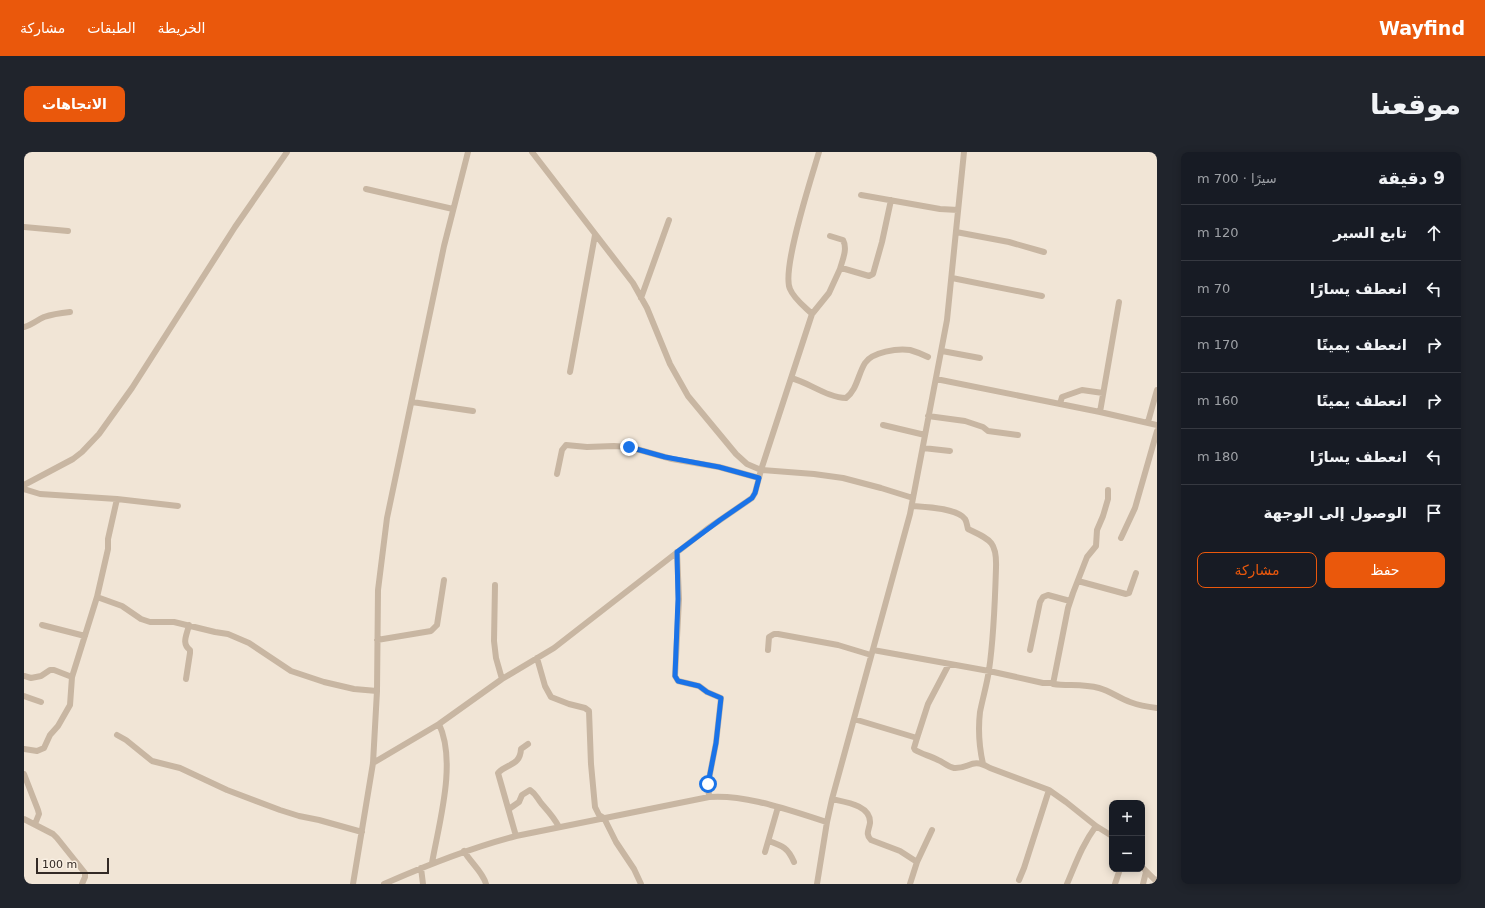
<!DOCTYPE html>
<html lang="ar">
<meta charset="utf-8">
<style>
body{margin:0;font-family:"DejaVu Sans","Noto Naskh Arabic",sans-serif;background:#20242c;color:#f1f3f6;direction:rtl}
.controls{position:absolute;right:12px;bottom:12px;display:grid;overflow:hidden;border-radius:8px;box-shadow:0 2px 10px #0003}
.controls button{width:36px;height:36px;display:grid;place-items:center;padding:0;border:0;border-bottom:1px solid #363941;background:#171b24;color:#f1f3f6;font:20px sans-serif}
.scale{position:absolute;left:12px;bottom:10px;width:73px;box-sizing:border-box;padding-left:4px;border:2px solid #332a25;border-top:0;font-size:11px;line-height:14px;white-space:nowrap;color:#332a25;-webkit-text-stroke:3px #f9efe2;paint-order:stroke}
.stop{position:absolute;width:12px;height:12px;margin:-9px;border:3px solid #1a73e8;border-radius:50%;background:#fff}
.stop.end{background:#1a73e8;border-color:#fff;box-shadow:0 1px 4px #0008}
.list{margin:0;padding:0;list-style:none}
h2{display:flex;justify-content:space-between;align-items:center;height:52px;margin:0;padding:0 16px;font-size:17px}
h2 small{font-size:13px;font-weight:400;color:#9ea1a6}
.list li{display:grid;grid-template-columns:26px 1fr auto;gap:12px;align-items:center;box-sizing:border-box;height:56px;padding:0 16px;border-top:1px solid #363941}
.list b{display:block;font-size:15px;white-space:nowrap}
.list em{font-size:13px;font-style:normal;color:#9ea1a6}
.actions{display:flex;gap:8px;padding:12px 16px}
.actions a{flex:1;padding:9px 0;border:1px solid #ea580c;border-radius:8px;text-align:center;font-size:14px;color:#ea580c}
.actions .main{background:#ea580c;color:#fff}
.icon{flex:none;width:22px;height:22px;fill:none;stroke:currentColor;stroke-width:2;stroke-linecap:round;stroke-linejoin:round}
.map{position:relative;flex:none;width:1133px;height:732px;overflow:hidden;direction:ltr;border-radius:8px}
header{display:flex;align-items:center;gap:24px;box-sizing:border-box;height:56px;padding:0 20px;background:#ea580c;color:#fff}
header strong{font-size:19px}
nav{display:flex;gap:22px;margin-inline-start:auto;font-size:14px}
.intro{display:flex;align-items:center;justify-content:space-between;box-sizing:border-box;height:96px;padding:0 24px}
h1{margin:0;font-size:28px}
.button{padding:10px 18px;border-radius:8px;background:#ea580c;color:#fff;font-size:14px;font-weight:700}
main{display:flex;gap:24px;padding:0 24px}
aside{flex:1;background:#171b24;border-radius:8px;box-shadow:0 2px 10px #0003}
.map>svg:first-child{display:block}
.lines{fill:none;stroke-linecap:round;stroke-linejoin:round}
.minor{stroke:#c8b6a2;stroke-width:6}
.route{stroke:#1a73e8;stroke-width:5}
</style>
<header>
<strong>Wayfind</strong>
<nav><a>الخريطة</a><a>الطبقات</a><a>مشاركة</a></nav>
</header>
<div class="intro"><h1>موقعنا</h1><a class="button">الاتجاهات</a></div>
<main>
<aside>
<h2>9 دقيقة<small>سيرًا · 700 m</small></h2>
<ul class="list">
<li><svg class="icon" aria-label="ahead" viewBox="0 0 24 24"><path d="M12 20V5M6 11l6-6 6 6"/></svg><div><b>تابع السير</b></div><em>120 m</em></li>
<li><svg class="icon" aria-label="left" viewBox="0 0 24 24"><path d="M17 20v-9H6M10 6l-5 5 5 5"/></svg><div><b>انعطف يسارًا</b></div><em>70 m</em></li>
<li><svg class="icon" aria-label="right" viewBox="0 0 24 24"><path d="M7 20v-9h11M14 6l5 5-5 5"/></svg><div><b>انعطف يمينًا</b></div><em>170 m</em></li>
<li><svg class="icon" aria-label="right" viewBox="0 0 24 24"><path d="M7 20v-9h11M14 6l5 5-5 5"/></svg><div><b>انعطف يمينًا</b></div><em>160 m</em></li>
<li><svg class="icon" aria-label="left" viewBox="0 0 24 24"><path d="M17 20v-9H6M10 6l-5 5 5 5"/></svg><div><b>انعطف يسارًا</b></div><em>180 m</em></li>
<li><svg class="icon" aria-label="arrive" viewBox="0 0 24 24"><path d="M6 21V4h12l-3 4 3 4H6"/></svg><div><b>الوصول إلى الوجهة</b></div></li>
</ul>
<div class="actions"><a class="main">حفظ</a><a>مشاركة</a></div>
</aside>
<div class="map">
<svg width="1133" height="732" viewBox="0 0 1133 732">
<rect width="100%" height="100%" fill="#f1e5d6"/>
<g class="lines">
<!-- minor -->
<path class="minor" d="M508,0l101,131 14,25 23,56 18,32 48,58 11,10 14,6 53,4 29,4 38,10 32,10
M342,37l87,20
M837,43l79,14 18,1
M0,75l44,4
M932,80l53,10 35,10
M806,84l13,4c5,9 -1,21 -3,29
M928,126l90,18
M617,146l28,-78
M788,162c-7,-7 -18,-15 -22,-25 -9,-19 22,-113 29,-137
M0,175c8,-2 13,-7 20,-10 9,-3 17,-4 26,-5
M918,199l38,7
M546,220l25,-137
M767,226c17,4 37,20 55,20 11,-8 12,-24 19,-35 7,-11 33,-15 45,-13 7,2 12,4 18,7
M912,227l164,33 57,13
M388,250l61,9
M1036,252l2,-7 20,-7 21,3
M1076,260l19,-110
M904,264l37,5 18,6 5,4 30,4
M1124,270l9,-32
M859,273l42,10
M899,296l27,3
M533,322l5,-24 4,-5 21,2 27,-1 15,1 43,12 47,8 40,11
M0,333l49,-26 9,-7 17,-18 33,-46 103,-161 52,-75
M0,337l16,5 77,5 -9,40v10l-11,48 25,9 19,13 9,3h24l41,10 13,2 21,9 42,28 33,11 30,7 23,2
M93,347l61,7
M888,354c13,1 45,2 53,13 2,3 2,7 3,10 23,11 29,13 28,39 -1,34 -2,68 -7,102 -2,14 -6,27 -9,42 -2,17 -1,34 3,52
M1097,386l14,-30 22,-77
M653,400l2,47 -4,77 3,5 21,5 8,6 14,6 -5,45 -8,41 1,13
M1054,429l48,13 3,-1 7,-20
M471,433l-1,56 2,17 6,21
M18,473l43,11
M353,488l54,-9 6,-6 7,-45
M744,498l1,-13 5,-3h4l60,11 33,10
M849,498l116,21 54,12h9l1,1c15,2 30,0 46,4 11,3 20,10 31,14 8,3 18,5 27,6
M1006,498l10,-48 3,-5 5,-2 22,6
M513,506l8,28 6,11 18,7 16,4 4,3 2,53 4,43 4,8 5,3 12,24 18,27 7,15
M925,512l-21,40 -11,34 -3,10 1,2c7,4 15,6 23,10 5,2 10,7 16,8 16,1 17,-11 36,0l59,22 17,12 30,24 16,10
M0,524l7,2 10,-2 9,-6h4l18,7
M162,527l4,-26v-3c-9,-7 -3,-15 -1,-25
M1029,532l15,-76 5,-15 14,-36 9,-11 1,-16 6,-14 5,-17v-9
M0,544l17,6
M830,567l63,19
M93,583l9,5 26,21 28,7 47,22 53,20 19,6 20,4 43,12
M0,597l13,2 7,-3 6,-13 8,-9 12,-21 2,-28 25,-80
M349,611l66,-39 63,-45 52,-31 153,-119 45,-31 3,-5 6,-23 51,-156 17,-21 11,-24h5l24,7 4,-2 9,-32 9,-42
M0,622l14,36 1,4 -4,10
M808,647c13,3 39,6 38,24 -1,7 -5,11 1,17l29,11 17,11
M485,657l10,-7 3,-7 8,-5c6,4 7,8 11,13 7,8 13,14 18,24
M0,667l29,15 4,4 28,35v4l-3,7
M492,684l-18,-63c10,-10 22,-7 23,-24l7,-5
M745,689c14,5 19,7 25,21
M440,699c6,11 19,21 22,33
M741,700l13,-45
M408,711c7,-40 25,-101 7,-139
M1118,715l15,15
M397,716l2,16
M995,728l5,-12 25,-78
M329,732l20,-121 4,-72 1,-101 9,-72 57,-272 24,-94
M360,732c43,-19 86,-36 132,-48l193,-39c37,-3 82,14 118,25
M793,732l10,-62 5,-23 78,-285 37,-194 17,-168
M886,732l7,-22 15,-32
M1043,732c9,-21 15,-39 29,-58
M1091,732l5,-15
M1119,732l3,-12"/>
</g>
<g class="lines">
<!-- route -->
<path class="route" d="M605,295l36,10 54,10 40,11 -4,15 -3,5 -32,22 -43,32 1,47 -3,77 3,5 21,5 8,6 14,6 -5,45 -8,41"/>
</g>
</svg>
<div class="controls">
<button>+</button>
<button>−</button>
</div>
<div class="scale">100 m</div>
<div class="stop" style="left:684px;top:632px"></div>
<div class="stop end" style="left:605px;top:295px"></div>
</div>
</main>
